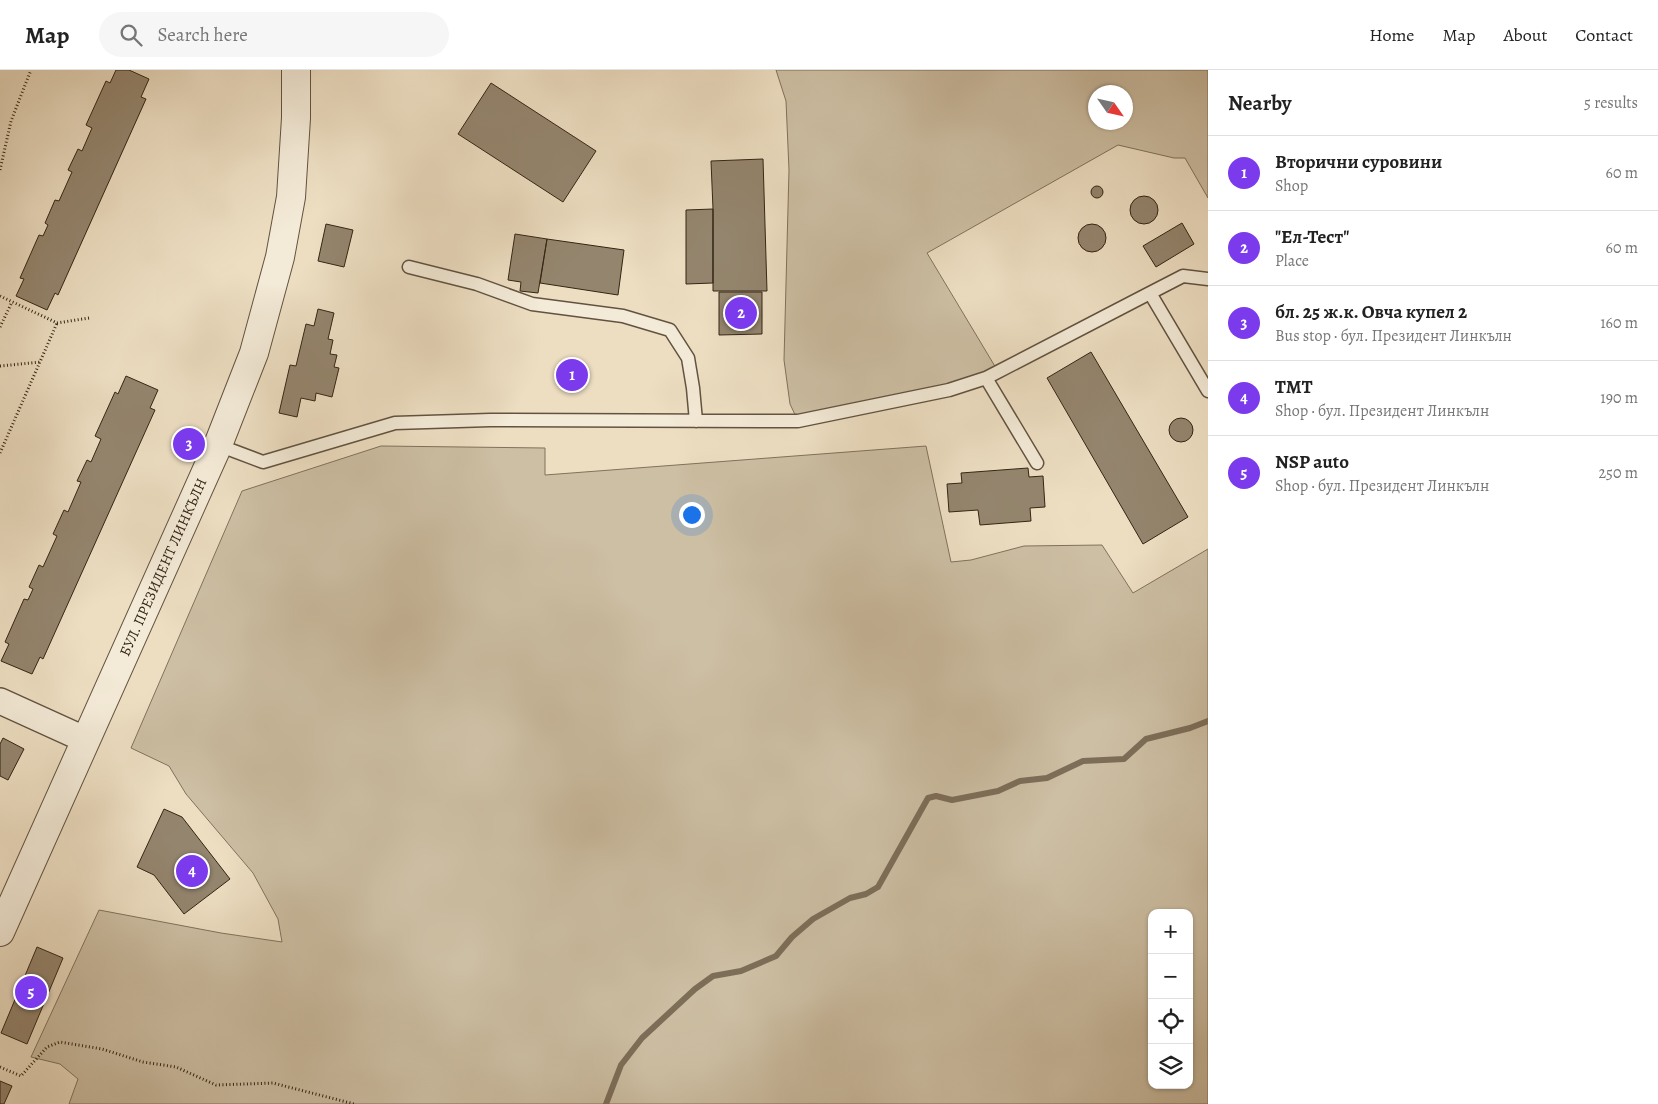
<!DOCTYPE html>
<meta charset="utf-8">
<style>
body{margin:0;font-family:Alegreya,serif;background:#f6f6f6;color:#222}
.controls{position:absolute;right:15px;bottom:15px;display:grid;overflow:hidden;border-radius:10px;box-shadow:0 1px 4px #0004}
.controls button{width:45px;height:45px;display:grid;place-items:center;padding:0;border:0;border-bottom:1px solid #e0e0e0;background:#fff;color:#222;font:25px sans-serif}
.compass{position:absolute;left:1088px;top:15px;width:45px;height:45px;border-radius:50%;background:#fff;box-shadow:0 1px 4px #0004;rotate:124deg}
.you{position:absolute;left:691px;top:444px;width:18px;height:18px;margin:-12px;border:4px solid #fff;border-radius:50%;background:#1a73e8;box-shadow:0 0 0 8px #1a73e833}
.badge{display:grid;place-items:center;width:32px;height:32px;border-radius:50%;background:#7c3aed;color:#fff;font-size:16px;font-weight:700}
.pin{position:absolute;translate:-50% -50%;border:2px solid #fff;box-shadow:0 1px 5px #0006}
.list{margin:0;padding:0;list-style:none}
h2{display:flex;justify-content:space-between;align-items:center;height:65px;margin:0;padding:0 20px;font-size:21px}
h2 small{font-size:16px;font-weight:400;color:#767676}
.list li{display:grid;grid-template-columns:32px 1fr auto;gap:15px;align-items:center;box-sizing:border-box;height:75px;padding:0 20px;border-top:1px solid #e0e0e0}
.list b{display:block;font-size:19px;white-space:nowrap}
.list p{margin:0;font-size:16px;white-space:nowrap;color:#767676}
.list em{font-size:16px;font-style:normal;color:#767676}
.icon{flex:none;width:28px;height:28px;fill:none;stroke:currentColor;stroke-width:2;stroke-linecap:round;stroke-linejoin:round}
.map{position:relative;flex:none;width:1208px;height:1034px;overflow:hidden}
header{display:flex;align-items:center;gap:30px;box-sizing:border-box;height:70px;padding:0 25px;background:#fff;border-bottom:1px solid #e0e0e0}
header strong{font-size:24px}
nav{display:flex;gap:28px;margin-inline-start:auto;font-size:18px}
.search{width:350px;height:45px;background:#f6f6f6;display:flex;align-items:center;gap:12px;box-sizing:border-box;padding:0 18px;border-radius:28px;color:#767676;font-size:19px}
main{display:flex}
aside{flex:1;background:#fff}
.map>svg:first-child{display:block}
.green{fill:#cdbfa4;stroke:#80725c;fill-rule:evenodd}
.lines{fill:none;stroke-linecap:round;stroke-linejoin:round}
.stream{stroke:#7d6e59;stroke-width:6}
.building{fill:#94856e;stroke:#332514}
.service-casing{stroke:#625340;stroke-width:15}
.minor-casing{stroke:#625340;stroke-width:28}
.tertiary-casing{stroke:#625340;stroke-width:30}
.path{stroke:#332514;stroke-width:3;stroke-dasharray:1 2.5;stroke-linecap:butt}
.service{stroke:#f3ead7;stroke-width:12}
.minor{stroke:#f3ead7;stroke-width:25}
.tertiary{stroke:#f3ead7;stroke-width:28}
.labels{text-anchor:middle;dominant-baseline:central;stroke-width:4.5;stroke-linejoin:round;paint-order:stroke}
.street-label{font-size:15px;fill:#332514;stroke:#f3ead7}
</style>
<header>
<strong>Map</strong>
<div class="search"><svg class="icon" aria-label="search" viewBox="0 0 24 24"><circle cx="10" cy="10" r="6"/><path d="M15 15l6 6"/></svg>Search here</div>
<nav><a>Home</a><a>Map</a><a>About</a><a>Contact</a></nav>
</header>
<main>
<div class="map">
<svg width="1208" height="1034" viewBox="0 0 1208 1034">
<rect width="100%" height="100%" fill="#eddec2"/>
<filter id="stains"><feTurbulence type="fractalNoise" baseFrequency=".004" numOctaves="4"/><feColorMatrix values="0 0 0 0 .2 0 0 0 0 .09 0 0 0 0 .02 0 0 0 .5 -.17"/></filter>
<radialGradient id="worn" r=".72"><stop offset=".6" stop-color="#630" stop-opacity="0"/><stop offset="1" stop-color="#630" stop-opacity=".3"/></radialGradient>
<!-- green -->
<path class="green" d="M776,0h432v128l-23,-40h-11l-56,-13 -191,108 72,120 -201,48 -8,-17 -6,-44 5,-190 -3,-69zM1096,22h30v30h-30z
M381,376l164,2v27l381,-29 25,116 20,-2 53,-14 78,-1 31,48 75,-44v555h-1139l9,-25 -18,-15 -29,-7 68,-147 122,23 61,9 -4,-23 -25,-46 -67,-79 -17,-28 -38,-18 111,-257zM1152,843h37v172h-37z"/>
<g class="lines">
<!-- stream -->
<path class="stream" d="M606,1034l15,-39 21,-27 53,-49 18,-13 28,-5 35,-15 16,-19 21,-18 37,-21 16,-4 12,-7 50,-89 8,-2 16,4 46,-9 22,-10 27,-3 36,-17 41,-2 22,-20 44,-11 18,-7"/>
</g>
<!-- building -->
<path class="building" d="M116,0h13l20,9 -8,18 5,2 -88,196 -3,-2 -8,17 -31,-14 8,-17 -4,-1 19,-43 4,1 5,-11 -3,-2 10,-23 4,1 13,-29 -4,-2 10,-21 4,2 10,-23 -6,-3 20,-44 4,2z
M491,13l105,68 -33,51 -105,-68z
M763,89l4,132h-54v-82l-2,-48z
M1091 122a6 6 0 1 1 12 0a6 6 0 1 1-12 0Z
M1130 140a14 14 0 1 1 28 0a14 14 0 1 1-28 0Z
M713,139v74l-27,1v-74z
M1182,153l12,21 -38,23 -13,-21z
M326,154l27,6 -9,37 -26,-6z
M1078 168a14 14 0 1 1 28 0a14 14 0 1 1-28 0Z
M515,164l32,5 -9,54 -18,-2 1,-9 -13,-2z
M547,169l77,11 -6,45 -78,-12z
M719,222h43v42l-43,1z
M318,239l16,4 -6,26 5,1 -3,14 7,1 -3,12 5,1 -7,29 -16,-4 -1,8 -14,-3 -4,19 -18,-4 11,-48 6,1 10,-42 8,2z
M1091,282l97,165 -45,27 -96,-166z
M126,306l32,14 -8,18 5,2 -112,249 -3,-2 -8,17 -31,-13 8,-17 -4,-2 19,-43 4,1 5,-11 -4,-2 10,-22 4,2 14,-31 -4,-2 11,-24 4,2 13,-30 -4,-1 10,-21 4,2 10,-23 -6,-3 20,-44 3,2z
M1169 360a12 12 0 1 1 24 0a12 12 0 1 1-24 0Z
M1028,398l1,9 14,-1 2,31 -15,1 1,13 -51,4 -2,-15 -29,2 -2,-28 15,-1 -1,-10z
M3,668l21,11 -16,31 -8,-4v-32z
M164,739l18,8 48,62 -46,35 -30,-39 -17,-8z
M37,877l26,11 -36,86 -26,-11z
M0,1011l12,5 -8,18h-4z"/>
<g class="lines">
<!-- service casing -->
<g class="service-casing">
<path id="service" d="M409,197l68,17 55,20 91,12 47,14 18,28 5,30 3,33
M1150,223l33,-17 25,3
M986,308l51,85
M218,375l45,17 132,-39 95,-3 308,1 151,-31 37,-12 164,-85 58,98"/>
</g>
<!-- minor casing -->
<g class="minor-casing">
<path id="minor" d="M0,631l86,39"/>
</g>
<!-- tertiary casing -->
<g class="tertiary-casing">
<path id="tertiary" d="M0,862l218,-487 36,-92 26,-96 11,-60 5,-79v-48"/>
</g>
<!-- path -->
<path class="path" d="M0,100l11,-49 20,-51
M0,226l57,27 32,-5
M0,257l12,-25
M0,296l41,-4
M0,383l57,-130
M0,997l21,9 26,-29 13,-5 42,7 41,13 33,5 40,18 57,-2 81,21"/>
<!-- service -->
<use href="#service" class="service"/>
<!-- minor -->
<use href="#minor" class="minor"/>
<!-- tertiary -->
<use href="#tertiary" class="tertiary"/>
</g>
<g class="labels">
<!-- street labels -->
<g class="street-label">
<text transform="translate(163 497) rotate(-66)">БУЛ. ПРЕЗИДЕНТ ЛИНКЪЛН</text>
</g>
</g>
<rect width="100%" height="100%" filter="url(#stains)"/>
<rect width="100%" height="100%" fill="url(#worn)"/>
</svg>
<div class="controls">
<button>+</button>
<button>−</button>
<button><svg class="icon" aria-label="locate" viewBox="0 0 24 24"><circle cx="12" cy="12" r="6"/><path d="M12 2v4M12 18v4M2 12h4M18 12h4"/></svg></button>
<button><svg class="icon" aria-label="layers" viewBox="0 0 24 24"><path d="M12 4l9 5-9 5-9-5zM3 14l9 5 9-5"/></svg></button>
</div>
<svg class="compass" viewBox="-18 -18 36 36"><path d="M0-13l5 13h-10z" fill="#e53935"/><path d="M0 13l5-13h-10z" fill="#767676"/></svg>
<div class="you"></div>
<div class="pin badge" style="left:572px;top:305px">1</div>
<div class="pin badge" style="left:741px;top:243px">2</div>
<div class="pin badge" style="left:189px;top:374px">3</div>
<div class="pin badge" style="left:192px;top:801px">4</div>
<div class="pin badge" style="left:31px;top:922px">5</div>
</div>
<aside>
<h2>Nearby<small>5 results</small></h2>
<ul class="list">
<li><span class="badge">1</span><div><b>Вторични суровини</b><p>Shop</p></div><em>60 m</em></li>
<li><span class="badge">2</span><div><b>&quot;Ел-Тест&quot;</b><p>Place</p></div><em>60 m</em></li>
<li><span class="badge">3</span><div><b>бл. 25 ж.к. Овча купел 2</b><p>Bus stop · бул. Президент Линкълн</p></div><em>160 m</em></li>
<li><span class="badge">4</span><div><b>TMT</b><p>Shop · бул. Президент Линкълн</p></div><em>190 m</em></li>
<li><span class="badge">5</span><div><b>NSP auto</b><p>Shop · бул. Президент Линкълн</p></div><em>250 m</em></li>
</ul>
</aside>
</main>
